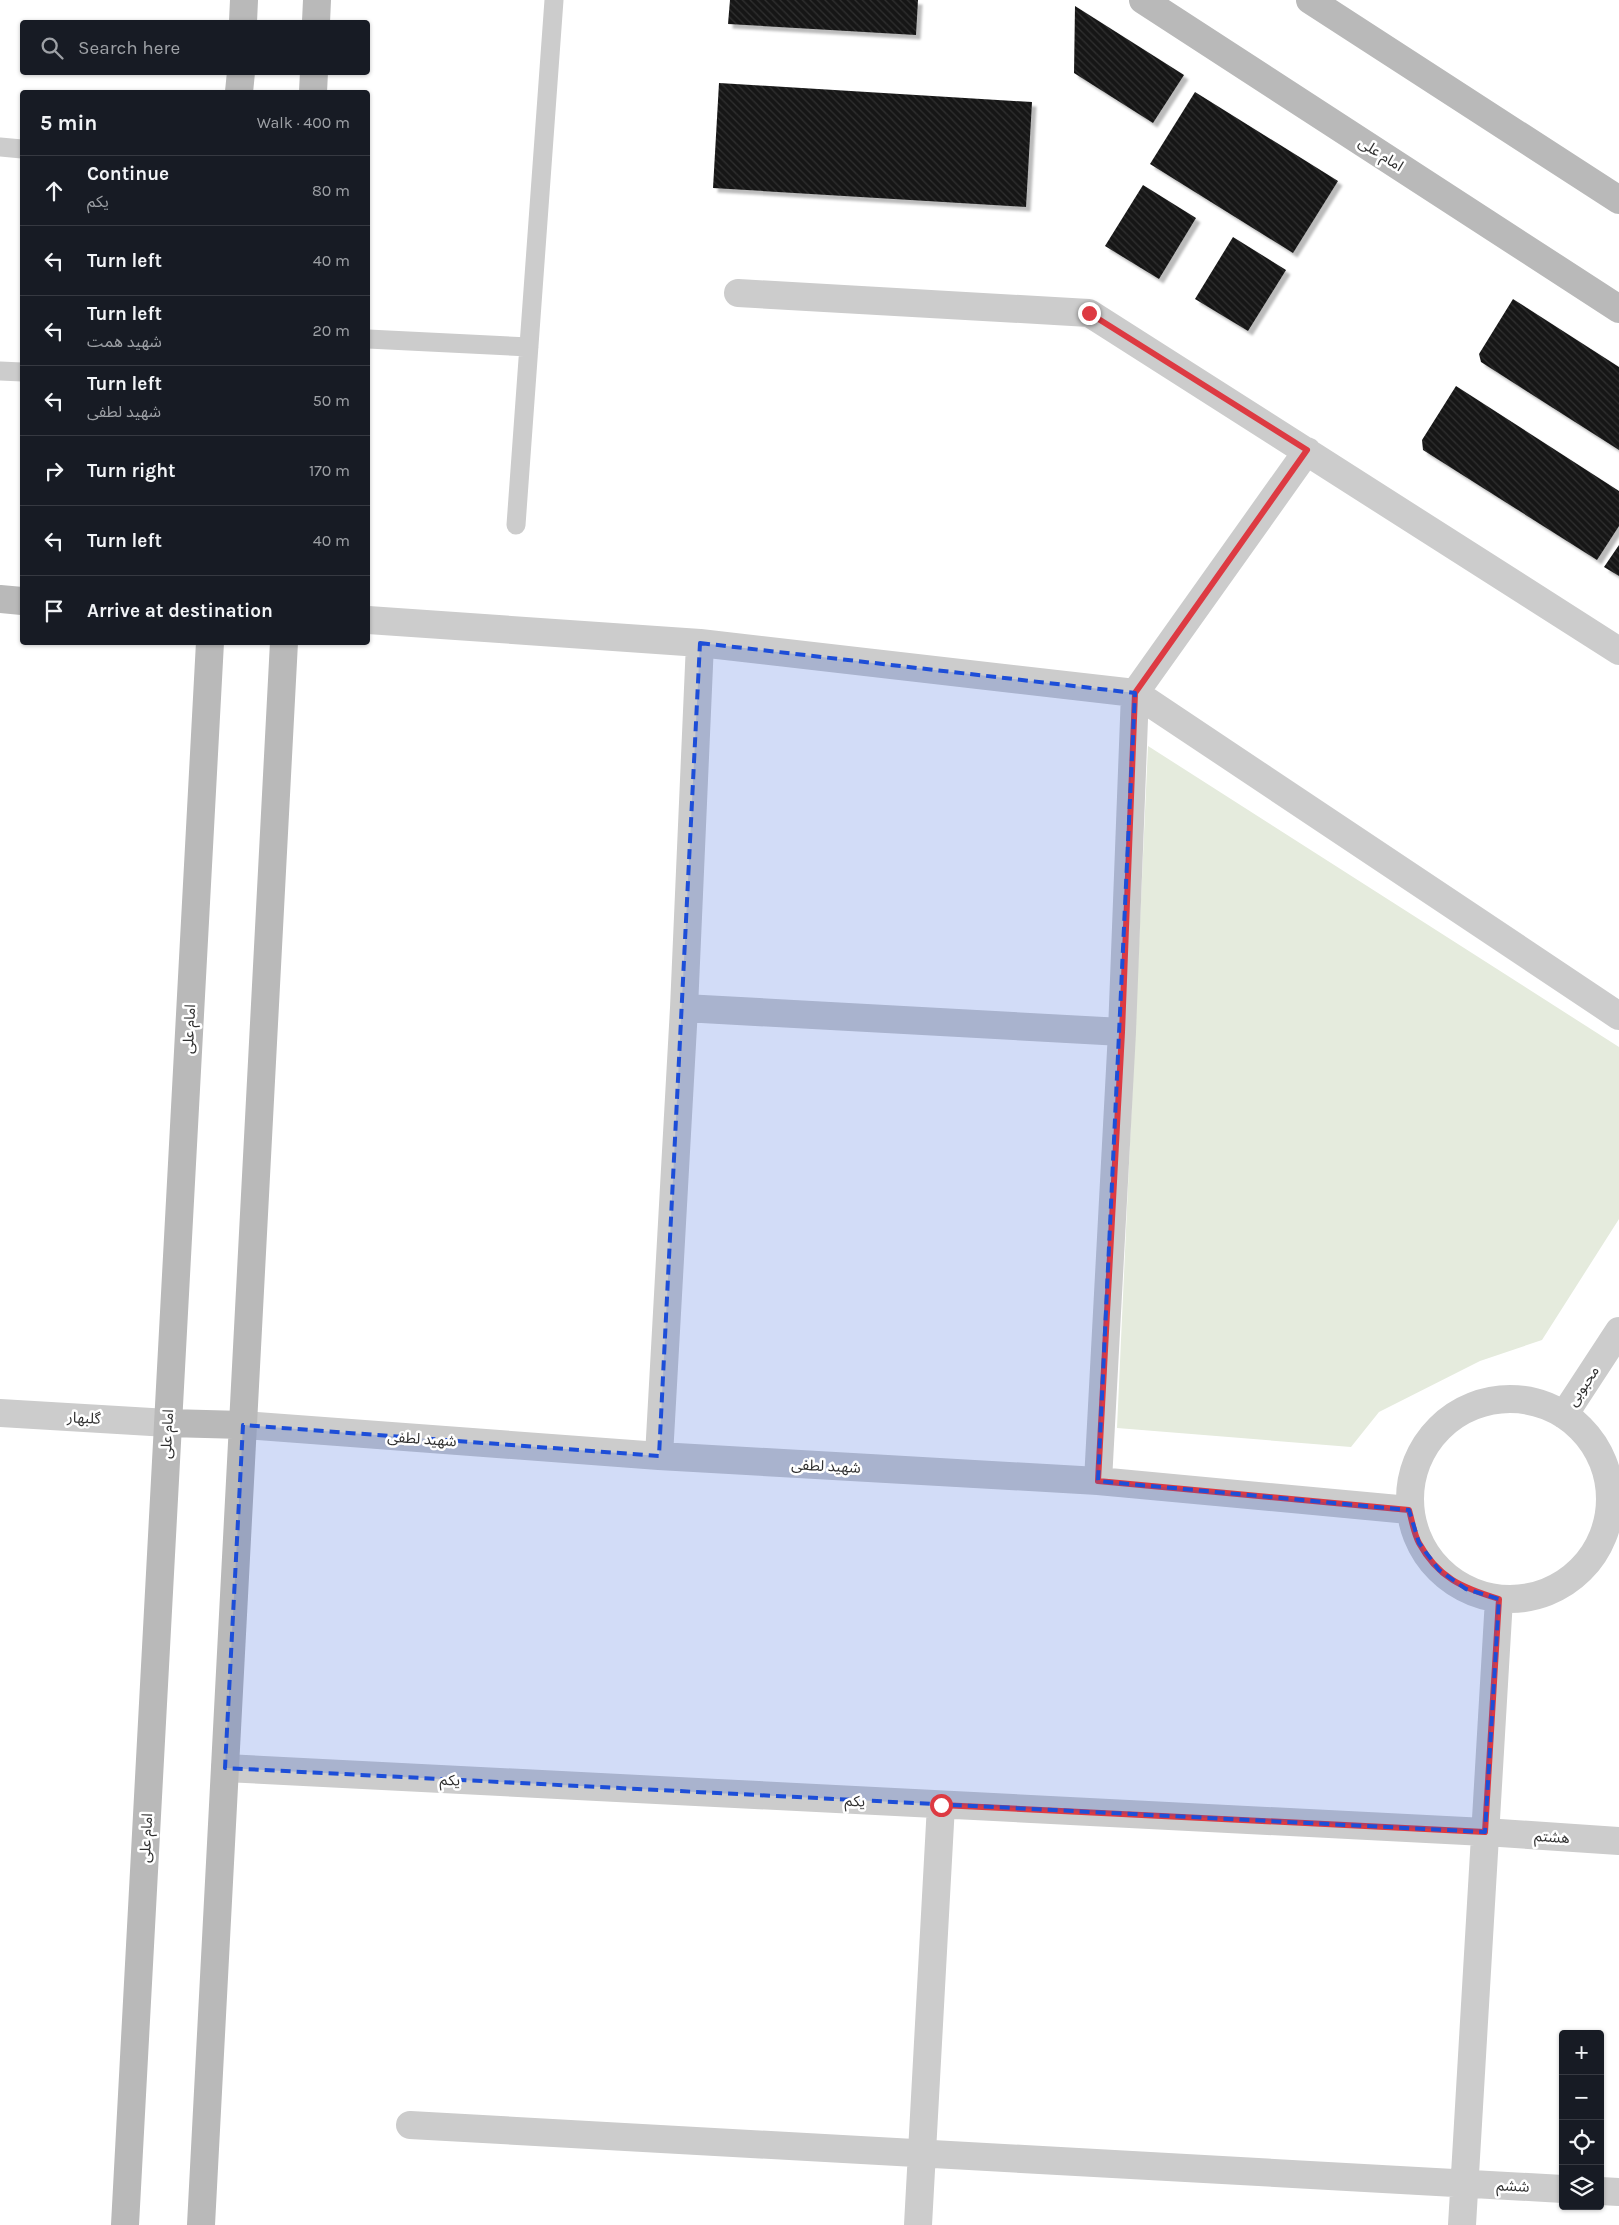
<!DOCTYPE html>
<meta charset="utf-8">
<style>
body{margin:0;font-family:Karla,"Noto Sans Arabic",sans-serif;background:#242831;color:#f1f3f6}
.controls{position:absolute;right:15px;bottom:15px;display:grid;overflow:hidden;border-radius:5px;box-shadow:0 1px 4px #0004}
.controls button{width:45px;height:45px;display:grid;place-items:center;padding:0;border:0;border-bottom:1px solid #363941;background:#171b24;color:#f1f3f6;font:25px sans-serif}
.stop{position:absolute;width:15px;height:15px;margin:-11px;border:4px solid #dd3a42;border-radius:50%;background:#fff}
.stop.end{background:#dd3a42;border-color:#fff;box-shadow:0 1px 5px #0008}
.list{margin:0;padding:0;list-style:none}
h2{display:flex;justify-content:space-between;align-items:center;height:65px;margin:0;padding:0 20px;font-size:21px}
h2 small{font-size:16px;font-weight:400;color:#9ea1a6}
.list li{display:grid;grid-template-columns:32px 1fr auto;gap:15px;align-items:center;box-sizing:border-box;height:70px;padding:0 20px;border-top:1px solid #363941}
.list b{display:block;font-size:19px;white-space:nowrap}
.list p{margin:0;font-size:16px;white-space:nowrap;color:#9ea1a6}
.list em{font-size:16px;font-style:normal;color:#9ea1a6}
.icon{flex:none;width:28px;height:28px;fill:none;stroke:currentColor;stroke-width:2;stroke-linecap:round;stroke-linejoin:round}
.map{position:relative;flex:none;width:1619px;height:2225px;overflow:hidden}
.search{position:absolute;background:#171b24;box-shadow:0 1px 4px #0004;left:20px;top:20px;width:350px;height:55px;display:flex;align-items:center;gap:12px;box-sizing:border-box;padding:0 18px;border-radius:5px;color:#9ea1a6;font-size:19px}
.panel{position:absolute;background:#171b24;box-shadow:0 1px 4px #0004;left:20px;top:90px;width:350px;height:555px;border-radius:5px}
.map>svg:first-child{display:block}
.green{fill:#e5ebdd}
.building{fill:url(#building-back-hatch);filter:url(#shadow)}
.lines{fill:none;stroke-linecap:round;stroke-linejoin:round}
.lane{stroke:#ccc;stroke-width:19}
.street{stroke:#ccc;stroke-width:28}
.secondary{stroke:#b9b9b9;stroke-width:28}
.route{stroke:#dd3a42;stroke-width:6}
.marked{fill:#1d4ed8;fill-opacity:0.2;stroke:#1d4ed8;stroke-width:4;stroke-dasharray:10 6;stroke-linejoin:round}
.labels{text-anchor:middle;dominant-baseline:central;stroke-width:5;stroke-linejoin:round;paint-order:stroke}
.street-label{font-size:15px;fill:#2f2f2f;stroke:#fff}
</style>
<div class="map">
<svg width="1619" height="2225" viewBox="0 0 1619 2225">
<defs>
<pattern id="building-back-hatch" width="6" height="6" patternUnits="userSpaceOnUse" patternTransform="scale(1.25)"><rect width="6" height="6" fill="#161616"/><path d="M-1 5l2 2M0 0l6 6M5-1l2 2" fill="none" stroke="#303030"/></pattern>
<filter id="shadow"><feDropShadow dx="4.5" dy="4.5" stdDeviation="1" flood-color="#0004"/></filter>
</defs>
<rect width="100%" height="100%" fill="#fff"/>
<!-- green -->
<path class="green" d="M1148,746l471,301v172l-77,121 -62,21 -101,51 -28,35 -234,-19z"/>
<!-- building -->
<path class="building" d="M730,0h188l-2,35 -188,-11z
M1075,6l109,69 -31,48 -79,-50z
M719,83l313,19 -6,105 -313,-19z
M1195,92l143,89 -45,72 -143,-89z
M1143,185l53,33 -37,61 -54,-33z
M1233,237l53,33 -38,61 -53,-32z
M1513,299l106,68v83l-138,-88 -2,-8z
M1456,386l163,105v35l-22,34 -174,-110 -1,-10z
M1619,545v31l-15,-9z"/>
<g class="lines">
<!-- lane -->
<path class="lane" d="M0,147l22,2
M368,339l161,8
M0,371l22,1
M516,525l38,-525"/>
<!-- street -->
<path class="street" d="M738,293l351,20 530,338
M368,620l332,23 435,50 484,323
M684,1008l438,24
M1410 1499a100 100 0 1 1 200 0a100 100 0 1 1-200 0Z
M0,1413l168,10
M1564,1415l55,-84
M243,1425l416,31 439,25 311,29
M659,1456l25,-448 16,-365
M1098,1481l24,-449 13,-339 172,-242
M225,1768l1260,64 134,9
M410,2125l1153,64
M1600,2191l19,1
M918,2225l23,-420
M1462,2225l37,-626"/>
<!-- secondary -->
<path class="secondary" d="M1143,0l476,309
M1310,0l309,200
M243,22l1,-22
M316,22l1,-22
M239,92l2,-20
M313,92l1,-20
M0,599l22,2
M168,1423l75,2
M125,2225l85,-1583
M201,2225l83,-1583"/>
</g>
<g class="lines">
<!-- route -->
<path class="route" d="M941,1805l544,27 14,-233c-36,-11 -61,-21 -80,-56 -5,-9 -7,-22 -10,-33l-311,-29 24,-449 13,-339 172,-243 -218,-137"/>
</g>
<!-- marked area -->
<path class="marked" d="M700,643l435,50 -37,788 311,29 10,33 20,27 27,19 33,10 -14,233 -1260,-64 18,-343 416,31z"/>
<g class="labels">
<!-- street labels -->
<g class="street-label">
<text transform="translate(1381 154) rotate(33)">امام علی</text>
<text transform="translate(189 1029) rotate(-87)">امام علی</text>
<text transform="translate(1583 1386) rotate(-56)">محبوبی</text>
<text transform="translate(84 1418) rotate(3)">گلبهار</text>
<text transform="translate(167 1434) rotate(-87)">امام علی</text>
<text transform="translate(422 1439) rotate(4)">شهید لطفی</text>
<text transform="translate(826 1466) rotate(3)">شهید لطفی</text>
<text transform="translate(450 1780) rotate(3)">یکم</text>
<text transform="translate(855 1801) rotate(3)">یکم</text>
<text transform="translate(1552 1837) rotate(4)">هشتم</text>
<text transform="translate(146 1838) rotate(-87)">امام علی</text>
<text transform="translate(1513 2186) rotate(3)">ششم</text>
</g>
</g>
</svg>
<div class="controls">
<button>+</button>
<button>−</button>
<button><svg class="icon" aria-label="locate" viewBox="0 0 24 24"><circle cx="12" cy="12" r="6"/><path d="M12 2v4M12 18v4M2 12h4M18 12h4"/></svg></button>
<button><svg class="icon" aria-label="layers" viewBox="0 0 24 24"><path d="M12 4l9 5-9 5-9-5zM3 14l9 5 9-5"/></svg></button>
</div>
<div class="stop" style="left:941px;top:1805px"></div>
<div class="stop end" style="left:1089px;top:313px"></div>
<div class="search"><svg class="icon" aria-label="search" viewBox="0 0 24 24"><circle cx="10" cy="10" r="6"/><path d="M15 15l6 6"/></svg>Search here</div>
<section class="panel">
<h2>5 min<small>Walk · 400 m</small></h2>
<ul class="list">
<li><svg class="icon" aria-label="ahead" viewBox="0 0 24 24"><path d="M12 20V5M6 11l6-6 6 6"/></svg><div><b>Continue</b><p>یکم</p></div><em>80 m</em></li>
<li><svg class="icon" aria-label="left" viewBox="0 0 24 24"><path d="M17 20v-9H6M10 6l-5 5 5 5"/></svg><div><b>Turn left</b></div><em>40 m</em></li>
<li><svg class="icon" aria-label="left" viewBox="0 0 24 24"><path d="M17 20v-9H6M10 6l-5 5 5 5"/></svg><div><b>Turn left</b><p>شهید همت</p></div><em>20 m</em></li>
<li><svg class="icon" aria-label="left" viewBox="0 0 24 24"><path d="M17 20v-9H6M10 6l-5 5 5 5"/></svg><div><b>Turn left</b><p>شهید لطفی</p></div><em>50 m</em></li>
<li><svg class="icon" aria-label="right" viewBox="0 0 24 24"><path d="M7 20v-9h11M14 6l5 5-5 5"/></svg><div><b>Turn right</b></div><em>170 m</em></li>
<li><svg class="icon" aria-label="left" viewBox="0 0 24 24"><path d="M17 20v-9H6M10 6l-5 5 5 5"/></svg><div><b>Turn left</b></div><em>40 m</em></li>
<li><svg class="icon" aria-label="arrive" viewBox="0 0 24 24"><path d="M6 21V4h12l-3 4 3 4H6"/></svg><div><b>Arrive at destination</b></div></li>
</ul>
</section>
</div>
